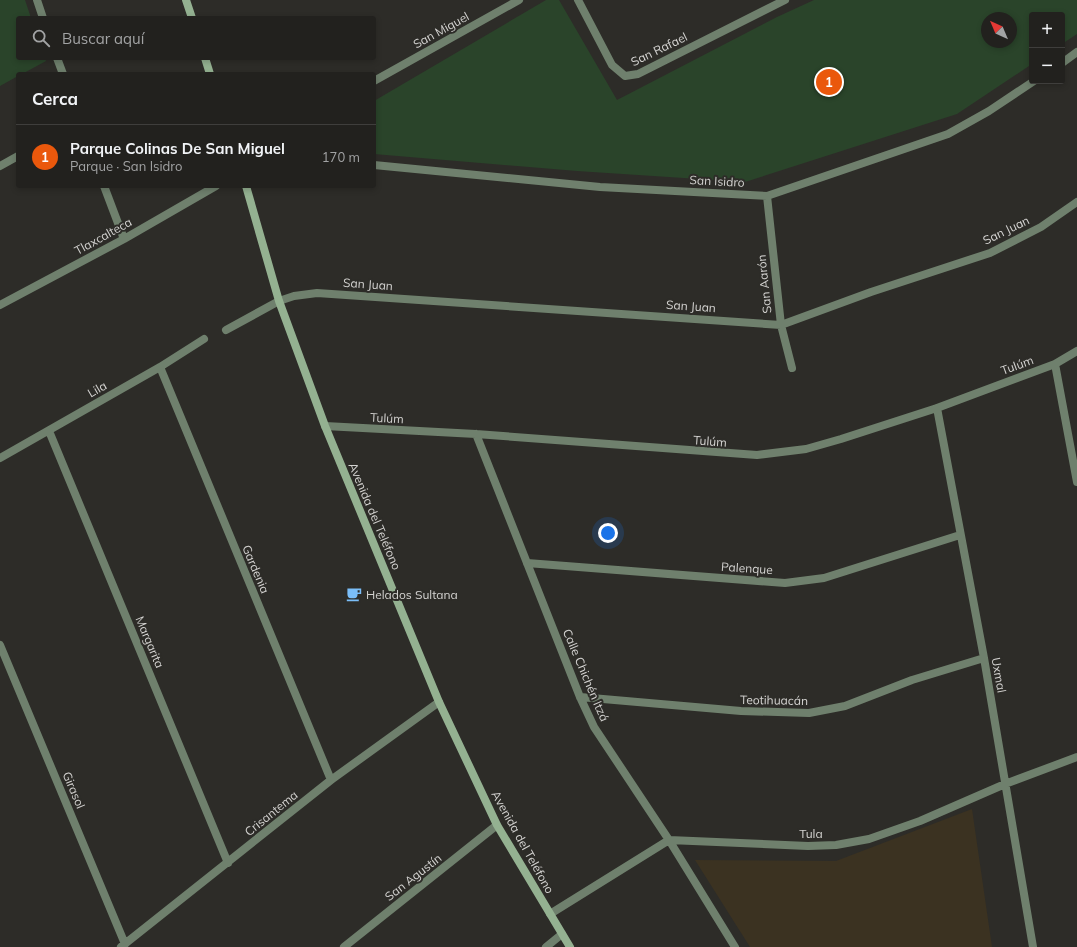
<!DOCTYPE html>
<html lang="es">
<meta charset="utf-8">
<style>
body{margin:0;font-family:Mulish,sans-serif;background:#2a2927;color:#f1f3f6}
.controls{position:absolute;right:12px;top:12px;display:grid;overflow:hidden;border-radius:4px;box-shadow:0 2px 6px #0003}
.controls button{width:36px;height:36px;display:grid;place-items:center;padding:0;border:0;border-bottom:1px solid #3f3e3c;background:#22211e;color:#f1f3f6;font:20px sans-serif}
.compass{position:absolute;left:981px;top:12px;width:36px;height:36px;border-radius:50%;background:#22211e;box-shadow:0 2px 6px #0003;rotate:316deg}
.you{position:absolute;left:608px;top:533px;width:14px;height:14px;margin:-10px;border:3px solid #fff;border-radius:50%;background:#1a73e8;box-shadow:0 0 0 6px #1a73e833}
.badge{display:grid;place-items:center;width:26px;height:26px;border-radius:50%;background:#ea580c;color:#fff;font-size:13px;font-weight:700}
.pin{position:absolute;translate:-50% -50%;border:2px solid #fff;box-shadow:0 1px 4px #0006}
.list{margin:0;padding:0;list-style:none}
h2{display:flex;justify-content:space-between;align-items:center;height:52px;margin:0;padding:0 16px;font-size:17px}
h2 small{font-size:13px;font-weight:400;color:#a2a3a4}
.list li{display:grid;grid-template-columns:26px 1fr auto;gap:12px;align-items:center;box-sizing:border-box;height:64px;padding:0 16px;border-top:1px solid #3f3e3c}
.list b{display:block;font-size:15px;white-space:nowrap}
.list p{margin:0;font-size:13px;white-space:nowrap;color:#a2a3a4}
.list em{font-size:13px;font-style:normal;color:#a2a3a4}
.icon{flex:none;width:22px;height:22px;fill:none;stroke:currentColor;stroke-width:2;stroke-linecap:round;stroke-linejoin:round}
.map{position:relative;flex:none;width:1077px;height:947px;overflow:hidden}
.search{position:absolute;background:#22211e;box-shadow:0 2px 6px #0003;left:16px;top:16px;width:360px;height:44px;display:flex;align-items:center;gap:10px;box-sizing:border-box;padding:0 14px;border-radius:4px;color:#a2a3a4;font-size:15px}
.panel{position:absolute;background:#22211e;box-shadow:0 2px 6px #0003;left:16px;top:72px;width:360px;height:116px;border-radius:4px}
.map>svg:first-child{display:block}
.education{fill:#3b3221}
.green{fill:#2a442a;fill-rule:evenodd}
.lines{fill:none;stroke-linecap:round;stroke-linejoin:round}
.street{stroke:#6f806d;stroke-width:8}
.secondary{stroke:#94b191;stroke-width:8}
.labels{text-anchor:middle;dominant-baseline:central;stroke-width:4;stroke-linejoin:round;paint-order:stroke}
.street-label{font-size:12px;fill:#d4d3d1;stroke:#2d2c28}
.poi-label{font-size:12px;fill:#d4d3d1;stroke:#2d2c28;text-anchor:start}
</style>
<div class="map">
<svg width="1077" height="947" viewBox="0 0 1077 947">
<rect width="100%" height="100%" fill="#2d2c28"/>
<!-- education -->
<path class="education" d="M972,809l20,138h-242l-55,-87 141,1z"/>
<!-- green -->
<path class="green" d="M0,0h25l6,18h-13v40h27l1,3 -24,13h-4v2l-18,10z
M546,0h13l58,100 160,-83 37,-17h263v34l-15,10v-29h-30v49l-75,50 -212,68 -168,-11 -203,-17v-53zM987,18h24v24h-24z"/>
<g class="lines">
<!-- street -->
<path class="street" d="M37,0l6,18
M578,0l34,65 13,11 13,-2 147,-74
M57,58l6,16
M1062,63l15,-11
M374,81l145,-81
M374,165l226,22 167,9 181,-62 41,-23 45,-30
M0,166l18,-10
M104,186l20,53
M767,196l14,129 11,43
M0,305l124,-66 92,-53
M226,330l53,-29 15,-5 23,-3 464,32 90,-33 119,-39 51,-26 36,-25
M1055,364l22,118
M160,367l171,413
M937,408l47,250 49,289
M325,426l151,8 281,21 49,-6 35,-10 96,-31 118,-44 22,-13
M49,431l179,432
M476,434l104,263 14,30 75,113 66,107
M0,458l160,-91 44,-28
M527,563l258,20 39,-5 136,-43
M0,645l125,299
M580,697l161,14 68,2 36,-7 67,-26 72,-22
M550,914l119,-74 139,6 28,-1 33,-6 51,-18 85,-37 72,-27
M121,947l210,-167 108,-78
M344,947l153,-122
M546,947l16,-13"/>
<!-- secondary -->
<path class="secondary" d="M186,0l6,18
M205,58l5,16
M246,186l33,115 46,125 114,276 58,123 73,122"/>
</g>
<!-- icons -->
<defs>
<g id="cafe-bare" transform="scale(1.2)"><path d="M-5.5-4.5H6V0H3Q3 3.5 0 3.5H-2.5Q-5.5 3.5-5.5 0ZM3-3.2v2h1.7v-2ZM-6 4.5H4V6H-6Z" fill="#7bbef8" stroke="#2d2c28" stroke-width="2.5" paint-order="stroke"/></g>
</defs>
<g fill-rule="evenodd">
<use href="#cafe-bare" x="354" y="594"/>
</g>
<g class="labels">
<!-- street labels -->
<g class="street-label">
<text transform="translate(441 30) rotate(-29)">San Miguel</text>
<text transform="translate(659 49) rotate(-26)">San Rafael</text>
<text transform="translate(717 181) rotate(3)">San Isidro</text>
<text transform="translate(1006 230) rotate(-26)">San Juan</text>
<text transform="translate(103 236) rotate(-29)">Tlaxcalteca</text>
<text transform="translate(368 284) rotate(4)">San Juan</text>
<text transform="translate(764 284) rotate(-96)">San Aarón</text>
<text transform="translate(691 306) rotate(4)">San Juan</text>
<text transform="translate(1017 365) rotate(-20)">Tulúm</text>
<text transform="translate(97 389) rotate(-30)">Lila</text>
<text transform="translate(387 418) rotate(3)">Tulúm</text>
<text transform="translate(710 441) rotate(4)">Tulúm</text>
<text transform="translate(375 516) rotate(67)">Avenida del Teléfono</text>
<text transform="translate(747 568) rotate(4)">Palenque</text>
<text transform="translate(256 569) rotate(67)">Gardenia</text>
<text transform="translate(150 642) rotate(67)">Margarita</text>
<text transform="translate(586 675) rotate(67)">Calle Chichén Itzá</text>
<text transform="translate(999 675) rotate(80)">Uxmal</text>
<text transform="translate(774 700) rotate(1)">Teotihuacán</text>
<text transform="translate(74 790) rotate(67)">Girasol</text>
<text transform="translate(271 813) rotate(-39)">Crisantema</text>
<text x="811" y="833">Tula</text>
<text transform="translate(523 842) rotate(61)">Avenida del Teléfono</text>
<text transform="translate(413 877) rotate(-38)">San Agustín</text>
</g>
<!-- poi labels -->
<g class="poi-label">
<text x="366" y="594">Helados Sultana</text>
</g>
</g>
</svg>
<div class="controls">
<button>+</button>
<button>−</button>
</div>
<svg class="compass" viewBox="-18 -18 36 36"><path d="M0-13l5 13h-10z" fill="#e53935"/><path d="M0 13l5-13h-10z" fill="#a2a3a4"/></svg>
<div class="you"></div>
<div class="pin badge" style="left:829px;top:82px">1</div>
<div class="search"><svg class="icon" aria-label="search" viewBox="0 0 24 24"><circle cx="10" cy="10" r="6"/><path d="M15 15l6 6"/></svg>Buscar aquí</div>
<section class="panel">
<h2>Cerca<small></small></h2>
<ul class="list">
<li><span class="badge">1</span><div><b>Parque Colinas De San Miguel</b><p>Parque · San Isidro</p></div><em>170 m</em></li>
</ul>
</section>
</div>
